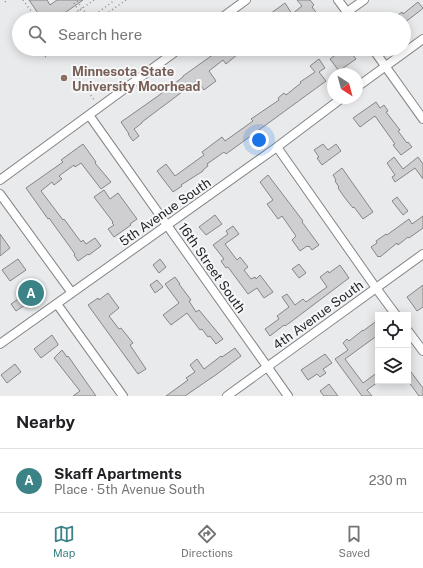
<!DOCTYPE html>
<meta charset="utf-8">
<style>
body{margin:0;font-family:"Public Sans",sans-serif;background:#f6f6f6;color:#202124}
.controls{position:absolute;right:12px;bottom:12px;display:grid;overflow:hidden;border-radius:0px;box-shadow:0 2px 10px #0003}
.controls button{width:36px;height:36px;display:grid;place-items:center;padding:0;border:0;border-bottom:1px solid #e0e0e0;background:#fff;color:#202124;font:20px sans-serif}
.compass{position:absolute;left:327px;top:68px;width:36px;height:36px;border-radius:50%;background:#fff;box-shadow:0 2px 10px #0003;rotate:144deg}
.you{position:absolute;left:259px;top:140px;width:14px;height:14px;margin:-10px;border:3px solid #fff;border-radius:50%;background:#1a73e8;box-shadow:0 0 0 6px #1a73e833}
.badge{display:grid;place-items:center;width:26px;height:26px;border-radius:50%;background:#3b8386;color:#fff;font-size:13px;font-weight:700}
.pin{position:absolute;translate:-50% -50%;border:2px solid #fff;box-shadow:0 1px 4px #0006}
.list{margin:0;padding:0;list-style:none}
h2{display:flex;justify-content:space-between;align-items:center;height:52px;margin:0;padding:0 16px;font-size:17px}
h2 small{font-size:13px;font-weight:400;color:#757577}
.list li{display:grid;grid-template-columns:26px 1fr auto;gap:12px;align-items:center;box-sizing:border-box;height:64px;padding:0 16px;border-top:1px solid #e0e0e0}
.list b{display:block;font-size:15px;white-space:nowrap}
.list p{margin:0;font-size:13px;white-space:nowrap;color:#757577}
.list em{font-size:13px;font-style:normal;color:#757577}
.icon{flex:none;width:22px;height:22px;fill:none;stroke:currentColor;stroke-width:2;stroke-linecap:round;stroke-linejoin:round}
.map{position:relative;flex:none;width:423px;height:396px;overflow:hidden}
.search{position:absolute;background:#fff;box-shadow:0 2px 10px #0003;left:12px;right:12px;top:12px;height:44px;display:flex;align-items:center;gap:10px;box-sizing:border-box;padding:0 14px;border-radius:22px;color:#757577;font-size:15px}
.sheet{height:116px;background:#fff}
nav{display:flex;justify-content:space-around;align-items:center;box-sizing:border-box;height:56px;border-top:1px solid #e0e0e0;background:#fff;font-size:11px;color:#757577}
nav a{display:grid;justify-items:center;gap:2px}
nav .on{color:#3b8386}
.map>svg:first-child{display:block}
.building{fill:#cfcfd1;stroke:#868687}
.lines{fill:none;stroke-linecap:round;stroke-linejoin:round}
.minor-casing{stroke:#838486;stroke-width:10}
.path{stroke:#8c8d8e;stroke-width:1.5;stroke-dasharray:1 3;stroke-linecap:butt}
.minor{stroke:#fff;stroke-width:8}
.education-dot{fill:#8d6e63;stroke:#f6f7f9;stroke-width:1.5}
.labels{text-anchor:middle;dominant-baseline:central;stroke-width:4;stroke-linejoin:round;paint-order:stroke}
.education-label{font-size:13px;font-weight:bold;fill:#785e54;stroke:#f6f7f9;text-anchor:start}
.street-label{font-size:13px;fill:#262627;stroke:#f6f7f9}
</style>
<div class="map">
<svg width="423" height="396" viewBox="0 0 423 396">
<rect width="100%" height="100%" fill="#e8eaeb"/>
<!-- building -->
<path class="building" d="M29,0h18l3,5 7,-5h26l-27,19h-14z
M297,0h13l4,5 -2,2 6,8 -5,4h-50l22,-16 7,11 10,-8z
M418,2l5,6 -2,2 -17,13v-4h-12l10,-7 1,2z
M221,49h23l-18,15 -3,-4 -14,11 7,10 -12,9 -7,-10 -11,9 -44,33v1l-8,6 5,7 -6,5 -5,-7h1l-8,-12 37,-26 25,-19v-1z
M335,49h13l8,10 -17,12 -9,-12 8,-6z
M319,59l6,9 -6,4 7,9 -100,73 -2,-2 -17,12 1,2 -5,4v1l-22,14 1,1 -9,6 -16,-21 9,-7 9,12 29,-21 -2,-3 20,-15 3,4 28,-20 -2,-2 28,-19 -1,-2 6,-5 2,2 15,-12 -1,-1 15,-10 -5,-6z
M376,102l4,6 4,-3 4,6 -2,1 14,18 -2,1 9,12 1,-1 4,5 -11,8 -8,-10 2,-1 -20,-28 -15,11 -7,-9z
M83,144l13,18 -1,1 16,19 -10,7 -20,-26 -6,4 -1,-2 -15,11 3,3 -8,6 -2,-3 -11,9 22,29 1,-1 17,23 2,-2 3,4 9,-6 6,8 -12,9 -1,-1 -10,7 -4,-6 1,-1 -26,-36 -1,1 -22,-31 37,-26 -2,-2z
M323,144l5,6 8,-6 5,7 -19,14 -5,-7 2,-1 -5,-7z
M394,157l9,12 15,-12 5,7v15l-8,-11 -20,14 -3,-5 3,-2 -8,-12z
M342,168l31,44 -10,7 -9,-12 -1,1 -8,-10 -7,-10 1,-1 -4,-6 1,-1 -3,-5z
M268,175l35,46 -1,1 17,23 -7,5 -3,-4 -1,1 -1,-1 -7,5 -8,-11 4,-4 -14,-20 -4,3 -11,-15 6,-4 -13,-18z
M104,190l6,9 8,-6 19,26 -7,5 1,1 -17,12 -6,-8 6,-4 -2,-2 1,-1 -19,-25z
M397,197l11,14 -5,4 -11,-14z
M215,215l7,9 -16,11 -7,-8z
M423,216v12l-14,10 -1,-1 -10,8 -1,-2 -17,14 -1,-1 -1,1 -7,-10 6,-4 -1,-2 10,-7 1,1 4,-3 18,-13 3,5z
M233,226l6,8 -14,10 12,16 3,-3 8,10 -4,3 7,9 4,-2 1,2 4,-4 13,17 -9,6 -7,-10 -9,6 -20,-27 -2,1 -5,-7 3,-2 -11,-14 15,-11 -2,-3z
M0,234l10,14 -10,8z
M18,259l8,11 -16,11 -8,-11z
M160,259l6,8 -7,6 -6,-8z
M299,264l7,9 -7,5 -7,-9z
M340,265l9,13 -57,43 -7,5 -1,-1 -14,11 -5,-7 14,-10 -2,-3 12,-9 -7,-10 5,-3 8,11 8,-6 3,3 21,-15 -7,-10 8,-6 1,2z
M175,277l5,7h-1l12,16 -2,1 7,11 3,-2 24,29 -7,5 -6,-8 -2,1 -6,-8 -2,1 -13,-17 -16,12 -8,-10 16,-12 -14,-19z
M157,280l6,7 -8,6 -5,-8z
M35,282l8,11 -27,18 -5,-7 10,-7 -2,-4z
M423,285v22l-6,4 -10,-14z
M108,293l11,15 -10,8 10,13 2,-1 12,15 -3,2 16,24 -8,5 -50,-69 10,-7 1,2z
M378,320v15l-33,24 18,24 15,-11v10l-11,8 5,6h-10l-27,-37 13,-9 -5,-7 4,-4 2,2 14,-11v1z
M52,335l6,9v1l-17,13 -7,-9z
M235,348l6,8 -24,18 -32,22h-19l22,-16 -2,-2 9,-6 -5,-7 7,-6 7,10 17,-13 1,1z
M62,350l5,7 1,-1 28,40h-23l7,-5 -26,-33z
M325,354l7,9 -9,6 3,4 -6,4 -3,-3 -9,6 -7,-10z
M15,364l6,8 -14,11 -6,-8z
M408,368l15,20v8h-4l-11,-15z
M329,384l9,12h-14l-4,-5z"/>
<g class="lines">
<!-- minor casing -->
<g class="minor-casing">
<path id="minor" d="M338,0l14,19
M347,12l17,-12
M220,19l26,-19
M373,49l50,70
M357,87l66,-48
M89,115l199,281
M277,147l99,141 20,27
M0,180l179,-131
M0,194l72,99
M57,304l66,92
M408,331l15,20
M0,344l277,-197 65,-49
M227,396l196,-142"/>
</g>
<!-- path -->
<path class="path" d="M23,0l14,19
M77,1l13,18
M5,2l2,-2
M74,3l10,16
M67,19l27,-19
M89,19l26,-19
M99,19l27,-19
M42,53l5,-4
M45,57l11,-8
M79,79l16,22"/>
<!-- minor -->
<use href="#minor" class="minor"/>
</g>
<!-- markers -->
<circle class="education-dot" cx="64" cy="78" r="4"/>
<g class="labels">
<!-- education labels -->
<g class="education-label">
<text x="72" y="71">Minnesota State<tspan x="72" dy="15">University Moorhead</tspan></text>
</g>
<!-- street labels -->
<g class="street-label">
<text transform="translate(165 212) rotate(-35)">5th Avenue South</text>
<text transform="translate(212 268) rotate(55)">16th Street South</text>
<text transform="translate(318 315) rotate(-36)">4th Avenue South</text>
</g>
</g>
</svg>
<div class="controls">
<button><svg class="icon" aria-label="locate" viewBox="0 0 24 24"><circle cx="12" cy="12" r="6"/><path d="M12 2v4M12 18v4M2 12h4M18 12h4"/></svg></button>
<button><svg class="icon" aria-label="layers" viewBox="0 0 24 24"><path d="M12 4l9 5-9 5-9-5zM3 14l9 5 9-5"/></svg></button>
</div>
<svg class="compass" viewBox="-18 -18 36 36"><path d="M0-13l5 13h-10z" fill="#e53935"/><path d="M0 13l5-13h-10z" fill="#757577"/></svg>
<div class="you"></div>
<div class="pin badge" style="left:31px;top:293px">A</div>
<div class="search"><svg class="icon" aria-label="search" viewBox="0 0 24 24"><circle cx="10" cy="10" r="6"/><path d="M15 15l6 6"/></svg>Search here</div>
</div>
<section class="sheet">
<h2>Nearby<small></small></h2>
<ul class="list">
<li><span class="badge">A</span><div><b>Skaff Apartments</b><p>Place · 5th Avenue South</p></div><em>230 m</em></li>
</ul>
</section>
<nav>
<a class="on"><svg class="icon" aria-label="map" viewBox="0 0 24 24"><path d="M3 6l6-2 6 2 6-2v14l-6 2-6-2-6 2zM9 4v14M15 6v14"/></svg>Map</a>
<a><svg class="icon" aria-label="directions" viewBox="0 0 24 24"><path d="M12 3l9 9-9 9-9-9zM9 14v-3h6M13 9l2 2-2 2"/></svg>Directions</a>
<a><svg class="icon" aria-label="saved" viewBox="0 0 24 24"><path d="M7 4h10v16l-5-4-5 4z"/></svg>Saved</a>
</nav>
